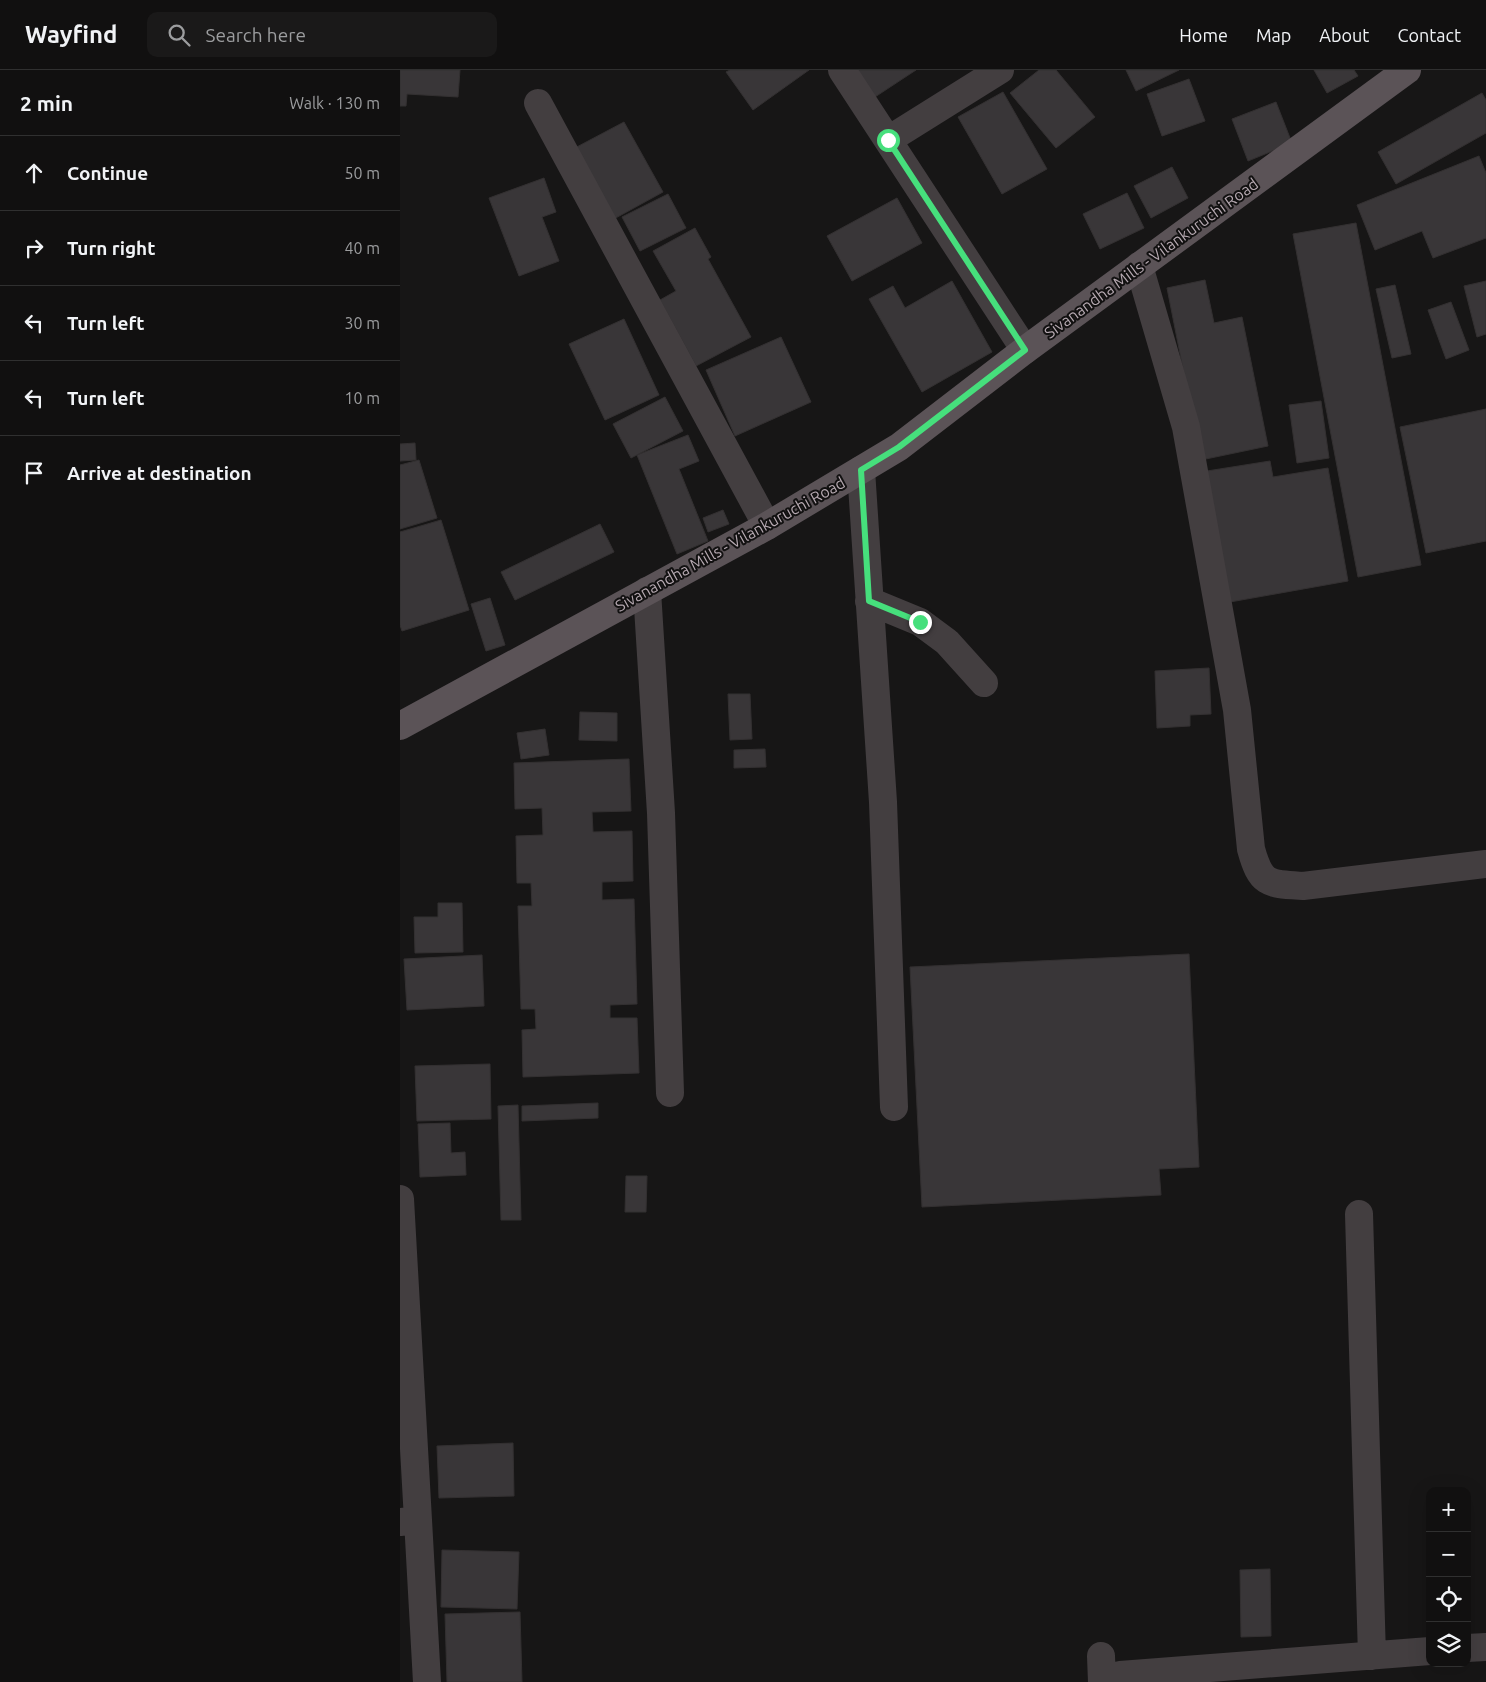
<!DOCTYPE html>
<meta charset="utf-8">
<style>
body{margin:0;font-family:Ubuntu,sans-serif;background:#1a1919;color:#f1f3f6}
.controls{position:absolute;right:15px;bottom:15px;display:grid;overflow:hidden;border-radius:10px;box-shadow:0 5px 20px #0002}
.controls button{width:45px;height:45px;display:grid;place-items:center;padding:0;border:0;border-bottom:1px solid #303030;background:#111010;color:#f1f3f6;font:25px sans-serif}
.stop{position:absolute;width:15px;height:15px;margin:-11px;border:4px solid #46df7c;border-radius:50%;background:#fff}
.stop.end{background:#46df7c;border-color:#fff;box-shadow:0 1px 5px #0008}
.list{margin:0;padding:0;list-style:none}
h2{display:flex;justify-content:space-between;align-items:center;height:65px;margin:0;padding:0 20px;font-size:21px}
h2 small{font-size:16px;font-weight:400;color:#9c9d9f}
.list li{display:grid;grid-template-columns:32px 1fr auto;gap:15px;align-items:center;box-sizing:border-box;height:75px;padding:0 20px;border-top:1px solid #303030}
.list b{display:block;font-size:19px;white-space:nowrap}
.list em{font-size:16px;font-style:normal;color:#9c9d9f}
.icon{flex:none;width:28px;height:28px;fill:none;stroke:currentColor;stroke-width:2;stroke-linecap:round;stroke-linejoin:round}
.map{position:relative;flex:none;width:1086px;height:1612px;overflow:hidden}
header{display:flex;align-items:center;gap:30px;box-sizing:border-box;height:70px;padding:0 25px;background:#111010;border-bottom:1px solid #303030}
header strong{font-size:24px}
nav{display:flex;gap:28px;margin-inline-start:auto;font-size:18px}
.search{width:350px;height:45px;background:#1a1919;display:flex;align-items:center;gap:12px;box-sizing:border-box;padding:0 18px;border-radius:10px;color:#9c9d9f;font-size:19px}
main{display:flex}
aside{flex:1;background:#111010}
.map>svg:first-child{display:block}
.building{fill:#393638;stroke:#333031}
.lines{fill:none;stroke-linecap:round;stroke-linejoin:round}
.minor{stroke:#433e40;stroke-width:28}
.major{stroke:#5b5357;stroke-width:28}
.route{stroke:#46df7c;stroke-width:6}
.labels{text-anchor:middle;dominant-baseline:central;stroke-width:4;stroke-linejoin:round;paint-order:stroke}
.street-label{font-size:16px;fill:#b6a9b1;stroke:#121111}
</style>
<header>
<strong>Wayfind</strong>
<div class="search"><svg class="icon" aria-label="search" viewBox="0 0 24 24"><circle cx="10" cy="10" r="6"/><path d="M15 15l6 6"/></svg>Search here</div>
<nav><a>Home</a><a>Map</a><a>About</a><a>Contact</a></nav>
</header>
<main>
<aside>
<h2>2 min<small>Walk · 130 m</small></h2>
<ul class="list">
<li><svg class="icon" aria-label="ahead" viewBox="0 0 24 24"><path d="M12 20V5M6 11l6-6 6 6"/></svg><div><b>Continue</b></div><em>50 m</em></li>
<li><svg class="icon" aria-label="right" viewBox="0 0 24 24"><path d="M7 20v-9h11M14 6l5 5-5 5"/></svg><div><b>Turn right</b></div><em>40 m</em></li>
<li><svg class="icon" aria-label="left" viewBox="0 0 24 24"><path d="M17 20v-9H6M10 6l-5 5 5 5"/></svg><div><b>Turn left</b></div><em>30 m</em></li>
<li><svg class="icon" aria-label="left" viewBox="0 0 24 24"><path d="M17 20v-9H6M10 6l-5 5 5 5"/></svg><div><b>Turn left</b></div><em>10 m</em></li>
<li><svg class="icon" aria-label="arrive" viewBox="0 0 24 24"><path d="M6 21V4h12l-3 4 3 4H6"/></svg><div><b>Arrive at destination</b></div></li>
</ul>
</aside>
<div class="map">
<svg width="1086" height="1612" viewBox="0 0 1086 1612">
<rect width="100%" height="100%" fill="#171616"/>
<!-- building -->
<path class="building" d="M0,0h60l-2,27 -51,-3 -1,12h-6z
M330,0h79l-56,40 -27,-38z
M457,0h59l-41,27z
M639,0h17l39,47 -39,31 -46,-55z
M726,0h53l-43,21z
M914,0h40l4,6 -31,17z
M789,9l16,42 -43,15 -15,-42z
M603,22l44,77 -45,25 -44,-77z
M1082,23l4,7v33l-90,51 -18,-32z
M876,32l16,41 -44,18 -16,-42z
M224,52l39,70 -51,28 -39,-71z
M1079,86l7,17v65l-53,20 -11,-27 -47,19 -18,-45z
M772,97l16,31 -37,20 -17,-32z
M144,108l12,34 -14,5 17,44 -40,15 -30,-78z
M727,123l17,35 -44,21 -17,-35z
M268,124l18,34 -46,23 -18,-34z
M497,128l25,45 -70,38 -25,-45z
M956,153l65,342 -63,12 -65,-343z
M295,158l16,29 -3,2 43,78 -55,29 -36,-66 16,-9 -23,-40z
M805,210l9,43 28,-6 26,129 -67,14 -34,-172z
M552,211l40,71 -70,40 -53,-93 24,-13 12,22z
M1086,211v53l-9,3 -13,-51z
M995,215l16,69 -19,4 -16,-69z
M1051,232l18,48 -23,9 -18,-49z
M224,249l35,76 -54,25 -36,-76z
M381,267l30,65 -76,34 -29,-66z
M265,327l18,34 -52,27 -18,-34z
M921,331l8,57 -32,5 -8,-58z
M1086,339v132l-60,12 -26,-126z
M288,365l11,26 -20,8 29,72 -31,13 -40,-99z
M15,373l1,17 -16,1v-17z
M19,390l18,58 -37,11v-64z
M870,391l3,16 55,-9 20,113 -118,21 -23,-131z
M323,440l6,14 -21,8 -5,-14z
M41,450l28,90 -67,21 -2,-6v-93z
M200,454l14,28 -99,48 -14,-28z
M90,528l15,47 -19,6 -15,-47z
M809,598l2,46 -21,1v11l-33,2 -2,-57z
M328,624h22l2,45 -22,1z
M180,642l37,1v28l-38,-1z
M145,659l4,26 -28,4 -4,-26z
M365,679l1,18 -32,1v-18z
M229,689l2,52 -39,1 1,20 39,-1 1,50 -31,1v18l32,-1 3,105 -27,1v13h27l2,55 -116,4 -1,-47 14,-1 -1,-20h-14l-3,-103h14l-1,-23h-14l-1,-47 27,-1 -1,-27 -27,1 -1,-46z
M38,833h24l1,49 -48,1 -1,-36h24z
M789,884l10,213 -40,2 2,26 -239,12 -12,-240z
M82,885l2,51 -77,4 -3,-51z
M90,994l1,55 -74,2 -2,-55z
M198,1033v15l-76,3v-15z
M118,1035l3,115h-20l-3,-114z
M50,1053l1,30 14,-1 1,23 -46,2 -2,-53z
M226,1106h21l-1,36h-21z
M113,1373l1,53 -75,2 -2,-52z
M42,1480l77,2 -2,57 -76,-2z
M870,1499l1,67 -30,1 -1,-67z
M120,1542l2,70h-75l-2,-68z"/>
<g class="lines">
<!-- minor -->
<path class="minor" d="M442,0l183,280
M138,33l229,423
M488,70l112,-70
M739,196l47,161 51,283 14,139c10,36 17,35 52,37l183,-22
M461,400l22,332 11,305
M247,521l14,222 9,280
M469,531l51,21 27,20 37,41
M0,1129l18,321 -18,2
M959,1144l13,442
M18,1450l9,162
M1067,1578l19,-1
M701,1586l1,26
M712,1612l8,-7 310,-24"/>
<!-- major -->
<path class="major" d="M0,656l367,-200 132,-79 126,-97 382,-280"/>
</g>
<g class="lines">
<!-- route -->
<path class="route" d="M488,70l137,210 -126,97 -38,23 8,131 51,21"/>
</g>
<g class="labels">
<!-- street labels -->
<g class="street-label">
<text transform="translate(751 188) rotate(-36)">Sivanandha Mills - Vilankuruchi Road</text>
<text transform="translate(330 474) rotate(-29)">Sivanandha Mills - Vilankuruchi Road</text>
</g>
</g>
</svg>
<div class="controls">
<button>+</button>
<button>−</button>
<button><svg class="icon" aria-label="locate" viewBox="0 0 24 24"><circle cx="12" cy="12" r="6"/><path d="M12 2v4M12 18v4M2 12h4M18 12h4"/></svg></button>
<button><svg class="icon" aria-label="layers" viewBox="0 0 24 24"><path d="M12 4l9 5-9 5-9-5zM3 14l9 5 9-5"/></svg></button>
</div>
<div class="stop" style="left:488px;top:70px"></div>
<div class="stop end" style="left:520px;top:552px"></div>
</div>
</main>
